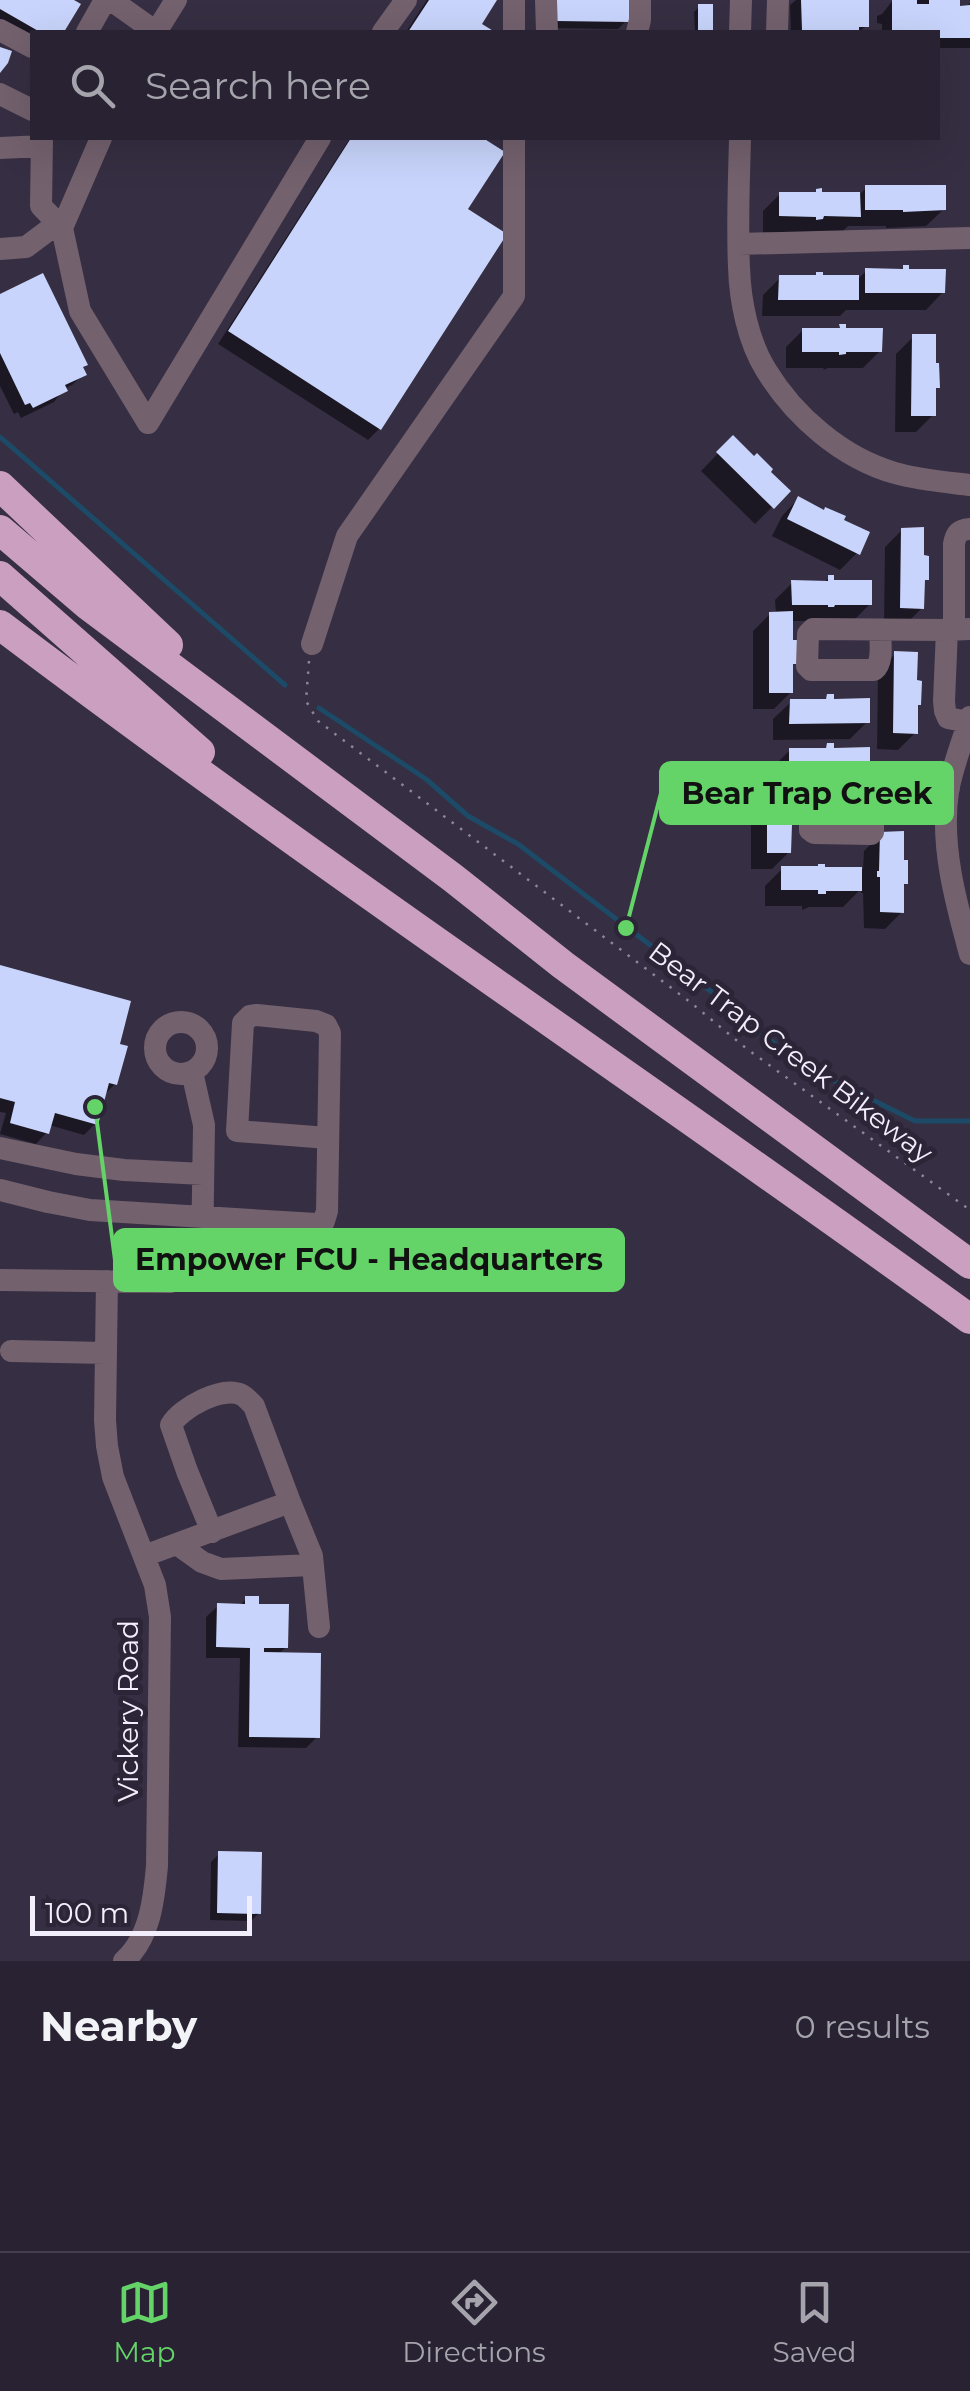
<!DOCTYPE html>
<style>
body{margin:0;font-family:Montserrat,sans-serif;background:#342f3e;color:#f1f3f6}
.scale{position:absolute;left:30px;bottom:25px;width:222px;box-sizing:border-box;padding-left:10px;border:5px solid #f3eefb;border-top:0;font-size:28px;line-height:35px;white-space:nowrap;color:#f3eefb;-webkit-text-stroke:8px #2c2437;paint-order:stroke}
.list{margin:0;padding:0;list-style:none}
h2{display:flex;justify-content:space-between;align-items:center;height:130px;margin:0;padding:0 40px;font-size:42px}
h2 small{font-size:32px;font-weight:400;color:#a5a4ac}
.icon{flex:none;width:55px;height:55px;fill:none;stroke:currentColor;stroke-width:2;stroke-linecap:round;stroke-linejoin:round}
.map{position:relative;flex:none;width:970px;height:1961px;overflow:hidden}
.search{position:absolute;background:#282232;box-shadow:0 10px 40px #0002;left:30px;right:30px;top:30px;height:110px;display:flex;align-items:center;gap:25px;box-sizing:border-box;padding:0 35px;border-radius:0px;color:#a5a4ac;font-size:38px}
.sheet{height:290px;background:#282232}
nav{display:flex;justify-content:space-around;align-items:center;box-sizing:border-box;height:140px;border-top:2px solid #443f4d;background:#282232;font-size:28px;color:#a5a4ac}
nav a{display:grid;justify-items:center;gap:5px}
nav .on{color:#64d468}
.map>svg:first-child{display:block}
.shadow{fill:#0007}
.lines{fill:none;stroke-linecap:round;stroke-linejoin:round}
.stream{stroke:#1c4a67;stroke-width:5}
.building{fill:#c8d4fb}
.path{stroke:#8d8697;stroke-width:2.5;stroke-dasharray:2.5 8;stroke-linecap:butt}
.minor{stroke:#73616e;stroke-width:22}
.highway{stroke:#cb9fc0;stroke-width:30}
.labels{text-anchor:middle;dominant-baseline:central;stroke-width:10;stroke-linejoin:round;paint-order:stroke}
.street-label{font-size:28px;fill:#f3eefb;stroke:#2c2437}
.leader{fill:none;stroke:#64d468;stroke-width:4}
.callout-dot{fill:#64d468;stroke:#2c2437;stroke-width:4}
.callout{fill:#64d468;stroke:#64d468;stroke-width:4}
.callout-label{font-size:30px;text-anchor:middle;font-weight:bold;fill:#111}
</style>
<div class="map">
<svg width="970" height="1961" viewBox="0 0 970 1961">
<rect width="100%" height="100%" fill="#362e42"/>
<!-- shadow -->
<path class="shadow" d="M0,0h69l9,5 -17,27h-29v14l-32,-20z
M427,0h67l-16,25 12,7h-84z
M549,0h77v21l-8,8 -69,-1z
M796,0h70v26l-7,6h-68l-1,-27z
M893,0h64v7h9l4,-4v45h-32v-16h-56v-8l-5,-1v-7l5,-2z
M699,7h11l-1,25h-14l-1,-20z
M350,138h129l23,14 -37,58 -86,219 -11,11 -150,-96z
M866,188l78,21 -18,17 -40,2v-2h-38l-7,7 -78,-1v-21l17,-17h34l3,-3 3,4 40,-1z
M904,267l39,25 -17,18h-80l-6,6h-78l1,-21 17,-17h79l7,-7h34z
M0,297l81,71 3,6 -12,11 -8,4 -10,13 -33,16 -3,-6 -4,2 -14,-28z
M840,327l40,24 -17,17h-35l-5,2 1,-2h-38v-21l17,-17 33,1z
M913,337l20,54v24l-17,17h-21l1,-78z
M733,438l54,54 -32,32 -54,-53z
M798,499l59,54 -17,17 -68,-34 10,-20z
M902,530l20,28v50l-17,17 -21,-1 1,-77z
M829,578l3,5 38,21 -17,17h-62l3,42 -3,3v26l-17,17h-21v-78l17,-17h6l-1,-14 17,-17h31z
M895,654l20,29v50l-17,17 -21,-1 1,-78z
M828,696l4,6 35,20 -17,17 -77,1v-21l18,-17h31z
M828,745l3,6 37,21 -17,17h-62l4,35 -4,3v25l-17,17h-21v-77l17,-17h5v-8l17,-17 32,1z
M881,834l25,49 -4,4v25l-17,17 -21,-1 -1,-35h-2v-4l-18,18h-34l-7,3v-4h-37v-20l17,-17h81l1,-18z
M0,968l115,116 -12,12 -7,27 -12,12 -35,-10 -2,7 -11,12 -36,-10 6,-21 -6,-1z
M246,1599l11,7 29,41 -8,8 39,82 -11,11 -68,-1 2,-89h-34v-41l12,-11h21z
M219,1854l40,59 -8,8 -41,-1 1,-58z"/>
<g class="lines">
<!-- stream -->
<path class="stream" d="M0,437l285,248
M319,708l107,71 42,37 50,28 199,152 81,67 117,58h55"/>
</g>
<!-- building -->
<path class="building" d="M0,0h74l7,4 -17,28h-24l-40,-23z
M429,0h68l-15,24 13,8h-87z
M556,0h73v22l-73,-1z
M801,0h68v27h-10v5h-48v-2h-9z
M892,0h25v4h12v-4h31v6l10,-1v33h-32v-6h-46z
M698,4h15v28h-15z
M0,47l12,4 -4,12 -8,10z
M351,138h132l22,14 -37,57 39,25 -126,196 -153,-99z
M865,185h81v25l-43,2v-2h-38z
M822,188v4h38l1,25 -37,-1 -1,3 -7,1v-3l-37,-1v-24h37v-3z
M903,265h6v4h37l-1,24h-80v-25l38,1z
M816,272h7v3h36v25h-81l1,-25h37z
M43,273l45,92 -5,2 4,8 -22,10 3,6 -35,17 -3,-5 -5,2 -25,-52v-59z
M839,324h7v4h37l-1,24h-36v2l-7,1v-3h-37v-24h38z
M912,334h24v29h3l1,25h-4v28h-25z
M733,435l21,21 3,-3 16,16 -2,3 20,19 -17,18 -58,-57z
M798,496l26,14 1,-3 21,9 -2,4 26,12 -10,23 -73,-36z
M924,527v28l5,1v24h-4l-1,29 -24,-1 1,-80z
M828,575h6v5h38v25h-37l-1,2h-6v-2h-36l-1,-25 37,1z
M793,611v29h4v24h-4v29h-24v-81z
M894,651l24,1 -1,28 5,1 -1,24h-3v29l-25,-1z
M827,694h7v5l36,-1v25l-81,1 1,-25h36z
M827,743h7v5l36,-1v26h-36v2h-8v-2h-37v-25h37z
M767,773h25v28h3v24l-3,-1 -1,29h-24z
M904,831v29h4v24h-4v29l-24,-1v-35h-3v-6h2l1,-39z
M818,864h7v3h37v24h-36v3h-8v-4h-37v-24h37z
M0,965l131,36 -11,43 8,2 -11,39 -8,-2 -11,42 -43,-12 -6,21 -39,-11 5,-21 -15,-4z
M245,1596h14v8h30l-1,44h-24v4l57,1 -1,85 -71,-1 1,-89 -34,-1 1,-44 28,1z
M218,1851l44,1 -1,62 -44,-1z"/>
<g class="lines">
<!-- path -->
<path class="path" d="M309,661l-3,40 12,20 372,281 57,47 223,161"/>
<!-- minor -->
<path class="minor" d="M111,0l45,32
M546,0l1,32
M0,30l32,17
M87,32l18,-32
M156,32l20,-32
M383,32l23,-32
M514,32v-32
M637,32l3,-12v-20
M740,32l1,-32
M777,32l1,-32
M0,94l32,16
M42,138l-1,68 21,22
M101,138l-39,90 18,83 68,112 172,-285
M740,138c-1,43 -3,86 -1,129 1,34 9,74 27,103 28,46 76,88 129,103 24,7 50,9 75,12
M0,148l42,-2
M739,244l231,-6
M0,249l26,-2 32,-24
M954,629v-85c2,-11 5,-14 16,-15
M880,630c0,12 4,32 -6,40h-63l-4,-4 1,-32 5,-5 134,1
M312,644l35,-108 167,-240v-158
M970,717c-7,24 -18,50 -22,75 -8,53 8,111 22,162
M968,722l-20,-4 -3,-7 -1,-10 3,-71 23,-1
M873,798v34l-2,2 -57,-1 -4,-3v-28l4,-6 94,4 41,-12
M155 1048a26 26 0 1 1 52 0a26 26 0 1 1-52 0Z
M0,1148l76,16 48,6 79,4
M0,1190l48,12 42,8 226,14 8,-3 3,-10c1,-59 2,-118 3,-178l-4,-8 -10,-4 -59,-6 -7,1 -7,7 -6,108 91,7
M0,1280l170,2c17,-4 27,-8 32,-26l2,-131 -12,-53
M107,1281l-2,139 2,26 6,31 42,108 5,32 -3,249c-3,33 -7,72 -33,95
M11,1351l95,2
M290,1502l22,54 7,71
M177,1544l25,18 19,7 92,-4
M144,1556l146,-54 -36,-96c-3,-3 -8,-9 -12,-11 -20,-10 -61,13 -71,30l16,46 25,61"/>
<!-- highway -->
<path class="highway" d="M0,486l168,159
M0,530l89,76 364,272 110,87 407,299
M0,576l200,176
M0,625c317,240 648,461 970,694"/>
</g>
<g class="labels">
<!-- street labels -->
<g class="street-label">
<text transform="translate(791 1052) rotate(37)">Bear Trap Creek Bikeway</text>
<text transform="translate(128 1711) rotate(-90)">Vickery Road</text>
</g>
</g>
<!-- callouts -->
<path class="leader" d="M626 928L661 793M95 1107L115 1260"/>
<g class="callout-dot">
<circle cx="626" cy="928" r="10"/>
<circle cx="95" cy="1107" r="10"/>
</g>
<g class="callout">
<rect x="661" y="763" width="291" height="60" rx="10"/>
<rect x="115" y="1230" width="508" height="60" rx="10"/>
</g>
<g class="callout-label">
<text x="807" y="804">Bear Trap Creek</text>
<text x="369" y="1270">Empower FCU - Headquarters</text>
</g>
</svg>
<div class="scale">100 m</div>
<div class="search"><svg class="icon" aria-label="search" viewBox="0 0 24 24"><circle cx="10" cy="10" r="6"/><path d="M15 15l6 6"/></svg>Search here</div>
</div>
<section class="sheet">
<h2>Nearby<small>0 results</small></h2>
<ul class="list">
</ul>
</section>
<nav>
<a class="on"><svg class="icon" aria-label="map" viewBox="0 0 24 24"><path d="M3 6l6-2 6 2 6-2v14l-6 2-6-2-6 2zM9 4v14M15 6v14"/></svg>Map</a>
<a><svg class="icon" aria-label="directions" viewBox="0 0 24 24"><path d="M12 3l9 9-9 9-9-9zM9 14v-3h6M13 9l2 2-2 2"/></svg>Directions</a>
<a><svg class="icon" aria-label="saved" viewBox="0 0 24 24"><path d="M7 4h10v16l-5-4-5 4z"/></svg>Saved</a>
</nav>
